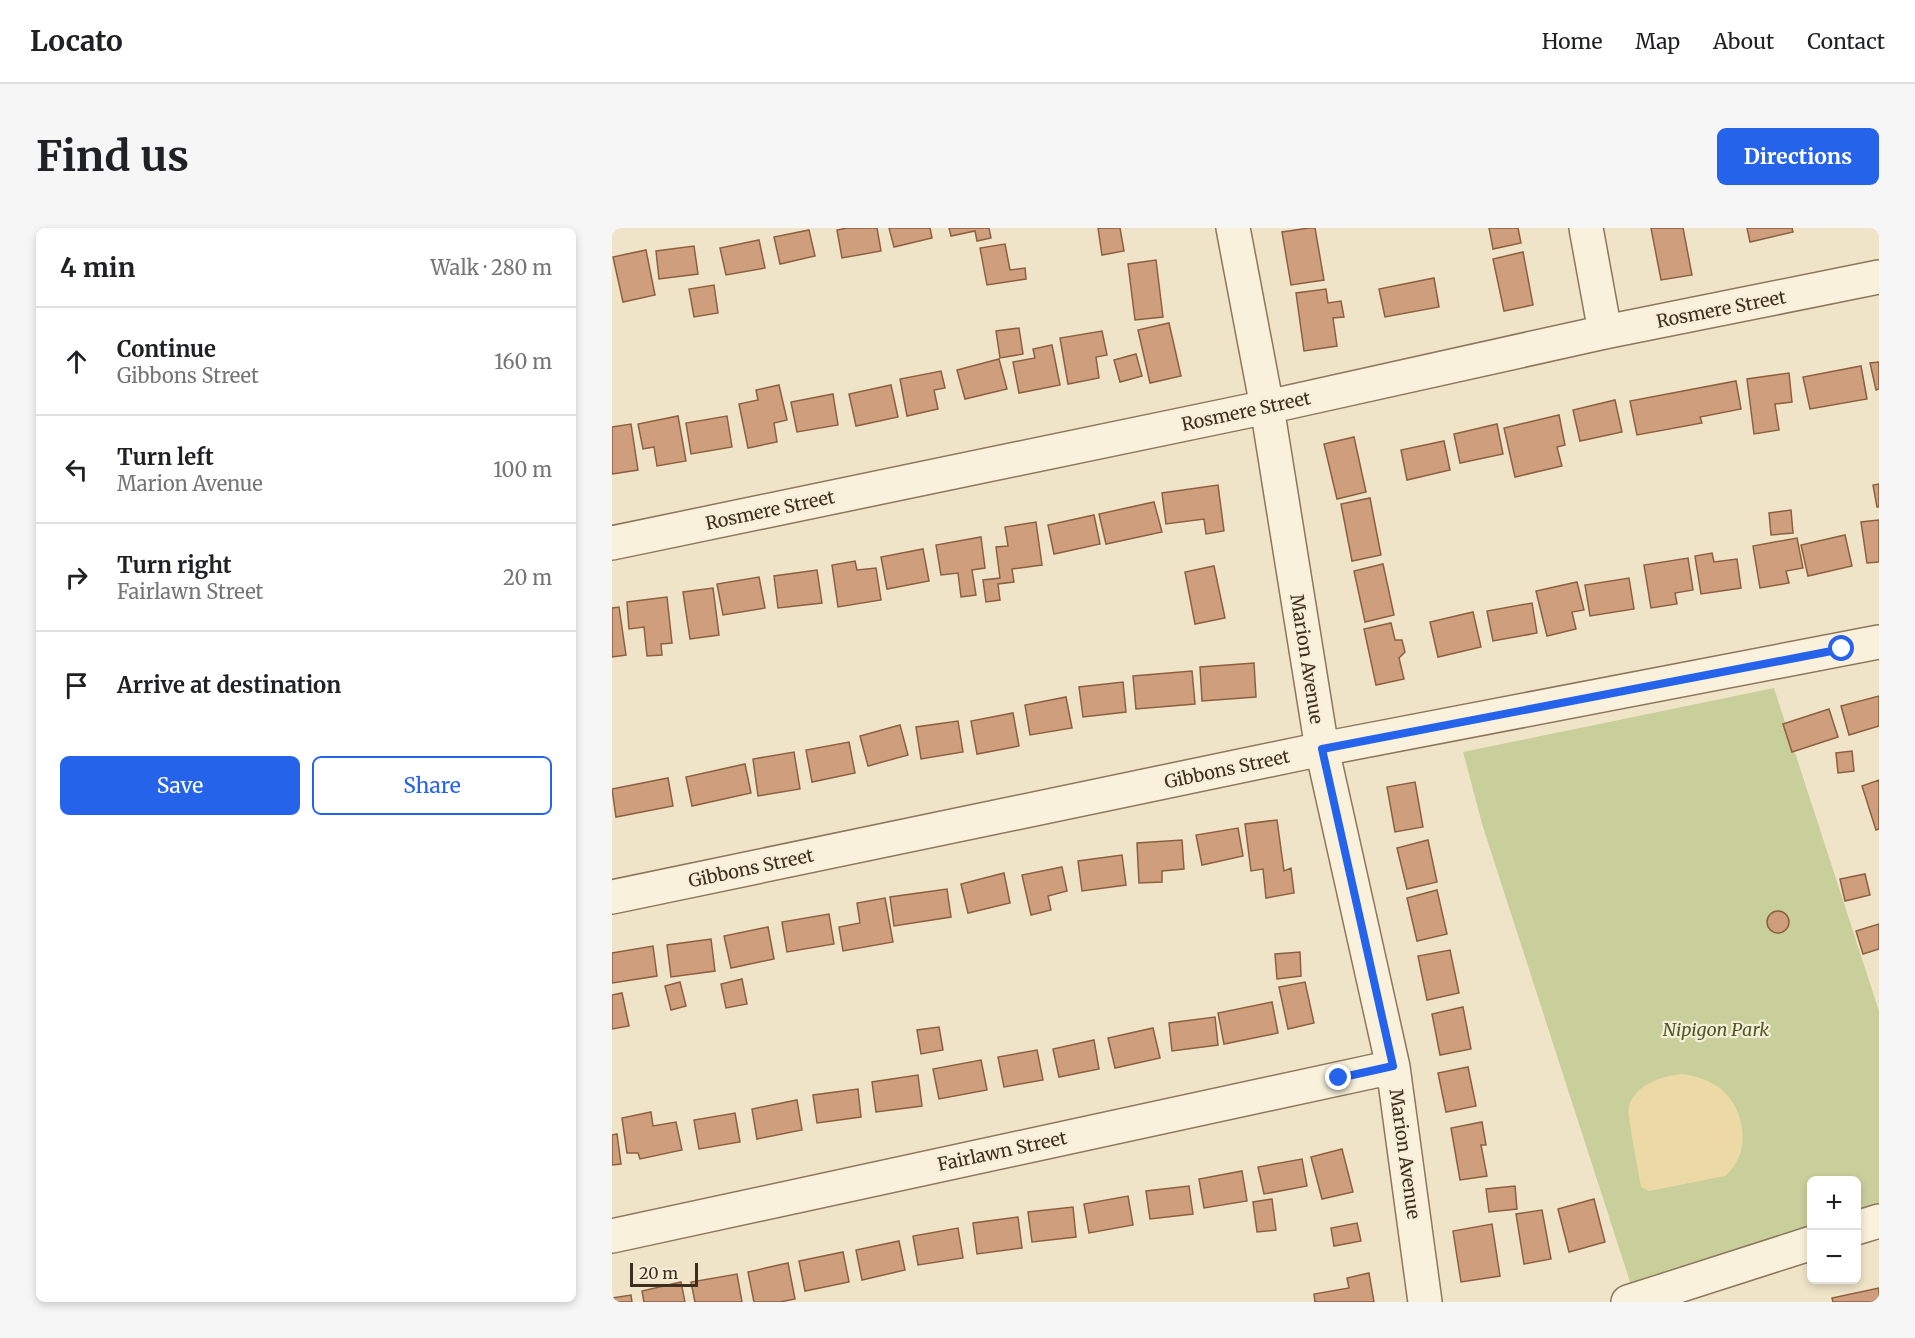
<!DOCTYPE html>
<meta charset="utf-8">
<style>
body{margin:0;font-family:Merriweather,serif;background:#f6f6f6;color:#202124}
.controls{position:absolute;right:18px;bottom:18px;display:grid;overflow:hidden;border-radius:9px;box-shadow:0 3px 9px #0003}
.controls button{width:54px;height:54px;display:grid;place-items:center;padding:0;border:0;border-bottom:2px solid #e0e0e0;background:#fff;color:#202124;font:30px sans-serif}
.scale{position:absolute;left:18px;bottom:15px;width:68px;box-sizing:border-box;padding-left:6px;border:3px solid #3d2e20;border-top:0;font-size:16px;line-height:21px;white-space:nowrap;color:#3d2e20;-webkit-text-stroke:4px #f7eed8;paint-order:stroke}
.stop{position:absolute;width:18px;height:18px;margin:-14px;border:4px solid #2563eb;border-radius:50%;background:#fff}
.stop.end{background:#2563eb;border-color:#fff;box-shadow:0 2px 6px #0008}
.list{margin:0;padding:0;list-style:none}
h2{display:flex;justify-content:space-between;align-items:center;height:78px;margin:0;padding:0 24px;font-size:26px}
h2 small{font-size:20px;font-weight:400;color:#757577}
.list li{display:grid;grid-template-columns:39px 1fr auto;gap:18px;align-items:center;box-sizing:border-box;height:108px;padding:0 24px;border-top:2px solid #e0e0e0}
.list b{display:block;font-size:22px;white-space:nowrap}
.list p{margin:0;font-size:20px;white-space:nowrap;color:#757577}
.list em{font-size:20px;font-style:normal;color:#757577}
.actions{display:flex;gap:12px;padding:18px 24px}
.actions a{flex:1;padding:14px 0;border:2px solid #2563eb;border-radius:9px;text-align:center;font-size:21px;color:#2563eb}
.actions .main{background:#2563eb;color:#fff}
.icon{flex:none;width:33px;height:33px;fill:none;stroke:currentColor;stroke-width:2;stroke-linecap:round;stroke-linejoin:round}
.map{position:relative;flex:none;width:1267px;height:1074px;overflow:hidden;border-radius:9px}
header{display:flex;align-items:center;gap:36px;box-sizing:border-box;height:84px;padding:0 30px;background:#fff;border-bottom:2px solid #e0e0e0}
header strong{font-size:28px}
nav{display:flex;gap:33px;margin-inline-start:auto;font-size:21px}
.intro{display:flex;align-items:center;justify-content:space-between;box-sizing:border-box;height:144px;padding:0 36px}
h1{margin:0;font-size:42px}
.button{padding:15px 27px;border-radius:9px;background:#2563eb;color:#fff;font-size:21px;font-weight:700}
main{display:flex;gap:36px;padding:0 36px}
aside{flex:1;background:#fff;border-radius:9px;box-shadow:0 3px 9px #0003}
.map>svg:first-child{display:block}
.green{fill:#c9cf9b}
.sand{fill:#ecd9a5}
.building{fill:#cf9f7d;stroke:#8d5f41;stroke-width:1.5}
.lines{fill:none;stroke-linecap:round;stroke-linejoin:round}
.minor-casing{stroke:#8d765c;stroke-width:36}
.minor{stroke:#faf1dc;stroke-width:33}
.route{stroke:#2563eb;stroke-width:8}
.labels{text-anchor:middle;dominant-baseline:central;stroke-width:4.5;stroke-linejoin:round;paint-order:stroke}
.street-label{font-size:18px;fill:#3d2e20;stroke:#f7eed8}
.park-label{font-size:18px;font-style:italic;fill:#4d5a26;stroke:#f7eed8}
</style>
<header>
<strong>Locato</strong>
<nav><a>Home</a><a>Map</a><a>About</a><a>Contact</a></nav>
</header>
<div class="intro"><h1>Find us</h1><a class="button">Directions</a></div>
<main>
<aside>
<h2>4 min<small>Walk · 280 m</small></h2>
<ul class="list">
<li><svg class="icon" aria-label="ahead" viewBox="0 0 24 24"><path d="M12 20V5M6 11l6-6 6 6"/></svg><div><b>Continue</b><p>Gibbons Street</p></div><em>160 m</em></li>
<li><svg class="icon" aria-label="left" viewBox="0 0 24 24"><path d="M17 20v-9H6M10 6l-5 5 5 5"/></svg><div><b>Turn left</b><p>Marion Avenue</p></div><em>100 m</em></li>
<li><svg class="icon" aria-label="right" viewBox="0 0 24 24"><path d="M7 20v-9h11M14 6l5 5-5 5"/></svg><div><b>Turn right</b><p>Fairlawn Street</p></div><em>20 m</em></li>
<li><svg class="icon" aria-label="arrive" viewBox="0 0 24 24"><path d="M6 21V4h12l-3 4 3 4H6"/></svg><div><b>Arrive at destination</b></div></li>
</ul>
<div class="actions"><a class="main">Save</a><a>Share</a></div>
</aside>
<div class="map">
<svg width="1267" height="1074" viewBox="0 0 1267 1074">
<rect width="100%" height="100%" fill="#f0e4c8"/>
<!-- green -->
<path class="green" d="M1162,460l105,323v198l-22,7 -1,-36h-44l-1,51 -179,57 -149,-461 -20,-75z"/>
<!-- sand -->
<path class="sand" d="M1070,846c15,2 27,6 39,15 25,21 31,65 4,87l-76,15 -8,-4c-2,-15 -14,-70 -12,-80 5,-23 34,-31 53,-33z"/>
<!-- building -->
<path class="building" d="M235,0h30l4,23 -39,7 -5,-28z
M277,0h41l2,10 -38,9z
M337,0h40l2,10 -14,3 -2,-10 -24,5z
M486,0h22l4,23 -22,4z
M697,0h6l9,52 -33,5 -9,-53z
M877,0h29l3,15 -28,6z
M1039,0h32l9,47 -31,5z
M1135,0h45l1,4 -43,10z
M197,2l6,26 -35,8 -6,-27z
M147,12l6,28 -39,7 -6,-27z
M393,16l5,26 15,-2 1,11 -39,6 -7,-37z
M82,18l4,28 -39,5 -3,-28z
M34,22l9,45 -32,7 -10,-45z
M911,24l10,53 -29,6 -11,-52z
M544,32l7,57 -28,3 -7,-56z
M822,50l5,29 -54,10 -6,-28z
M102,57l4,28 -24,4 -5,-28z
M714,61l2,14 13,-2 3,16 -11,1 4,28 -33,5 -8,-58z
M557,95l12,53 -31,7 -12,-53z
M407,100l4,26 -23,4 -4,-27z
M490,103l5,24 -11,2 3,21 -31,6 -8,-46z
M440,117l8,40 -41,8 -6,-31 22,-4 -2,-9z
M524,126l6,22 -22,6 -6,-22z
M387,131l8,30 -42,10 -8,-29z
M1267,134v27l-3,1 -6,-27z
M1249,138l6,33 -57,10 -7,-32z
M329,143l4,17 -11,2 4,19 -31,7 -7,-37z
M1177,145l3,29 -17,2 4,26 -25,4 -7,-55z
M1124,153l5,28 -41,8 2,6 -65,12 -7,-34z
M167,157l8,35 -13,3 3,19 -29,6 -9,-44 19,-4 -2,-10z
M279,157l7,32 -42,9 -7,-32z
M221,166l5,31 -41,7 -6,-30z
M1003,172l7,32 -42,9 -7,-31z
M947,187l6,30 -8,2 5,19 -47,11 -11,-49z
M66,188l8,45 -29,5 -3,-19 -11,2 -5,-25z
M115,188l5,31 -41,7 -5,-31z
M19,196l7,46 -26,4v-47z
M885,196l6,30 -43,9 -6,-29z
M742,209l12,55 -29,7 -13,-55z
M832,213l6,29 -43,10 -6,-30z
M1267,256v23h-2l-4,-22z
M606,257l6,46 -18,3 -2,-15 -38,5 -4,-31z
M758,270l11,57 -29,6 -11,-57z
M542,274l8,30 -56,12 -7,-30z
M1179,282l2,23 -22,2 -2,-22z
M482,287l6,29 -46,10 -6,-29z
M1267,292v42l-12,1 -6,-41z
M424,294l6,43 -30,4 2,13 -16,2 2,16 -14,2 -3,-22 17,-2 -4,-31 12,-1 -3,-19z
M1233,307l7,31 -44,10 -7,-31z
M369,309l4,31 -13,2 4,25 -15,2 -3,-24 -17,2 -5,-30z
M1185,310l6,30 -17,3 3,12 -29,5 -7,-42z
M311,321l6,32 -42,8 -6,-32z
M1100,325l2,9 23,-3 4,29 -40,6 -6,-38z
M1076,330l5,32 -18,3 2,11 -26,4 -7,-43z
M243,333l2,9 19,-2 5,32 -43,7 -6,-42z
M771,336l11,51 -29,7 -11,-51z
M602,338l11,52 -30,6 -10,-52z
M205,342l5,33 -44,5 -4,-32z
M147,349l6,31 -42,7 -6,-31z
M1017,350l5,31 -44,7 -5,-31z
M965,354l7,28 -12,2 4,17 -29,7 -11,-45z
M101,360l6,47 -29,4 -7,-47z
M55,369l5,46 -11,1 1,11 -15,1 -3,-29 -15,2 -2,-27z
M920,375l5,30 -44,8 -6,-30z
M7,379l7,48 -14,2v-49z
M861,384l8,35 -43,10 -8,-35z
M779,395l4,17h7l3,12 -6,6 5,21 -28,6 -12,-56z
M642,435l2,34 -54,4 -2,-34z
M580,443l3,33 -59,5 -3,-33z
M511,454l3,30 -43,5 -4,-30z
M1267,468v30l-30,9 -8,-29z
M454,469l6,31 -42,7 -5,-30z
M1217,481l9,28 -46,15 -9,-28z
M401,485l6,33 -42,8 -6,-33z
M346,493l5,31 -42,7 -5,-32z
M288,497l8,30 -40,11 -8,-30z
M237,514l6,31 -43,9 -6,-32z
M1240,523l2,20 -16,2 -2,-20z
M182,524l6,37 -42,7 -5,-37z
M133,536l6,29 -59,13 -6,-29z
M56,550l5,28 -57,11 -4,-28z
M1267,552v49l-3,1 -14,-44z
M803,554l8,45 -28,5 -8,-45z
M665,592l7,51 7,-3 3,25 -28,5 -3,-29 -12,2 -6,-47z
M626,600l5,28 -41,9 -6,-30z
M570,612l2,29 -22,2v11l-23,1 -2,-40z
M816,612l9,42 -30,7 -10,-41z
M510,627l4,30 -44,6 -4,-30z
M450,639l5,24 -19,5 3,14 -20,5 -9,-40z
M392,645l6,30 -42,10 -7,-29z
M1253,646l5,21 -25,6 -5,-22z
M335,661l4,28 -57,9 -4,-29z
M825,662l10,44 -30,7 -10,-43z
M273,670l8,44 -50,9 -4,-24 21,-4 -3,-20z
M1155 694a11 11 0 1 1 22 0a11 11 0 1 1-22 0Z
M217,686l5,30 -47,8 -5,-30z
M1267,696v25l-16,5 -7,-23z
M156,699l6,32 -43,9 -7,-32z
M99,711l4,32 -44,6 -4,-32z
M41,718l4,30 -45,7v-30z
M838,722l9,43 -32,7 -9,-44z
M688,724l1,24 -24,3 -2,-25z
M130,751l5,25 -21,4 -5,-24z
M68,754l6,24 -15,4 -6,-24z
M693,754l9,41 -26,6 -9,-42z
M10,765l7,33 -17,3v-34z
M660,774l6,31 -54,11 -6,-31z
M851,779l8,42 -31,6 -8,-41z
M603,789l3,28 -46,6 -3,-28z
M327,799l4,23 -22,4 -4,-24z
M541,800l7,30 -45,10 -7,-30z
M482,812l5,29 -40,8 -6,-28z
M425,822l6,30 -39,7 -6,-30z
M369,832l6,30 -48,9 -6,-30z
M856,839l8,39 -30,6 -8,-39z
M306,847l4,31 -46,6 -4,-30z
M246,861l3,28 -44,6 -4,-28z
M185,872l5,30 -45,9 -5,-30z
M39,884l2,14 23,-4 6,28 -42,9 -2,-6h-11l-5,-35z
M123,885l5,29 -41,7 -5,-29z
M870,894l4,23h-5l6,31 -27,4 -9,-52z
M5,906l4,30 -9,1v-30z
M730,921l11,43 -31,7 -11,-42z
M690,931l5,27 -43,8 -6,-27z
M630,943l5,30 -43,7 -5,-29z
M577,958l4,28 -43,5 -4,-28z
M903,958l2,23 -28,3 -3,-23z
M516,968l5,29 -44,8 -5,-29z
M660,971l4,31 -19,2 -4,-30z
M982,971l11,43 -36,10 -11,-43z
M461,979l3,30 -44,5 -4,-30z
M930,982l9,49 -27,5 -8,-50z
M406,989l4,31 -45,6 -4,-31z
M745,995l4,18 -27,5 -3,-18z
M880,996l8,52 -39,6 -8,-51z
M346,1000l5,30 -45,7 -5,-29z
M287,1013l6,29 -43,10 -6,-30z
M231,1024l6,30 -44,9 -6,-30z
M176,1035l7,36 -15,3h-26l-6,-30z
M757,1045l5,29h-59l-1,-8 35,-6 -2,-10z
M125,1046l5,28h-47l-4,-20z
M69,1054l4,20h-41l-2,-11z
M1267,1060v14h-46l-1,-4z
M19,1067l1,7h-20v-4z"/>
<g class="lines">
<!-- minor casing -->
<g class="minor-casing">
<path id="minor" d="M621,0l34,179 55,342 71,318 32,235
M974,0l19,104
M0,315l655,-136 338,-75 274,-55
M0,669l710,-148 557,-107
M1244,1000l23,-7
M0,1008l781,-169
M1016,1074l184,-59"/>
</g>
<!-- minor -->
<use href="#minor" class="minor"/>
</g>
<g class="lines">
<!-- route -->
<path class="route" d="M727,850l54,-12 -71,-317 520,-100"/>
</g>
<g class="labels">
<!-- street labels -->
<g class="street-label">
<text transform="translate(1109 81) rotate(-11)">Rosmere Street</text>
<text transform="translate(634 183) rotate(-12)">Rosmere Street</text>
<text transform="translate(158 282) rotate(-12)">Rosmere Street</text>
<text transform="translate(695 431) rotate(81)">Marion Avenue</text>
<text transform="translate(615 541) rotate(-12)">Gibbons Street</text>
<text transform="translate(139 640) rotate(-12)">Gibbons Street</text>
<text transform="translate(390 923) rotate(-12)">Fairlawn Street</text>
<text transform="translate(793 926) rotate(82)">Marion Avenue</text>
</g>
<!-- park labels -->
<g class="park-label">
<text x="1104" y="801">Nipigon Park</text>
</g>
</g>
</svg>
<div class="controls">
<button>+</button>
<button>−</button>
</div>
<div class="scale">20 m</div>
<div class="stop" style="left:1230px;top:421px"></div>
<div class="stop end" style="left:727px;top:850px"></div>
</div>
</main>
